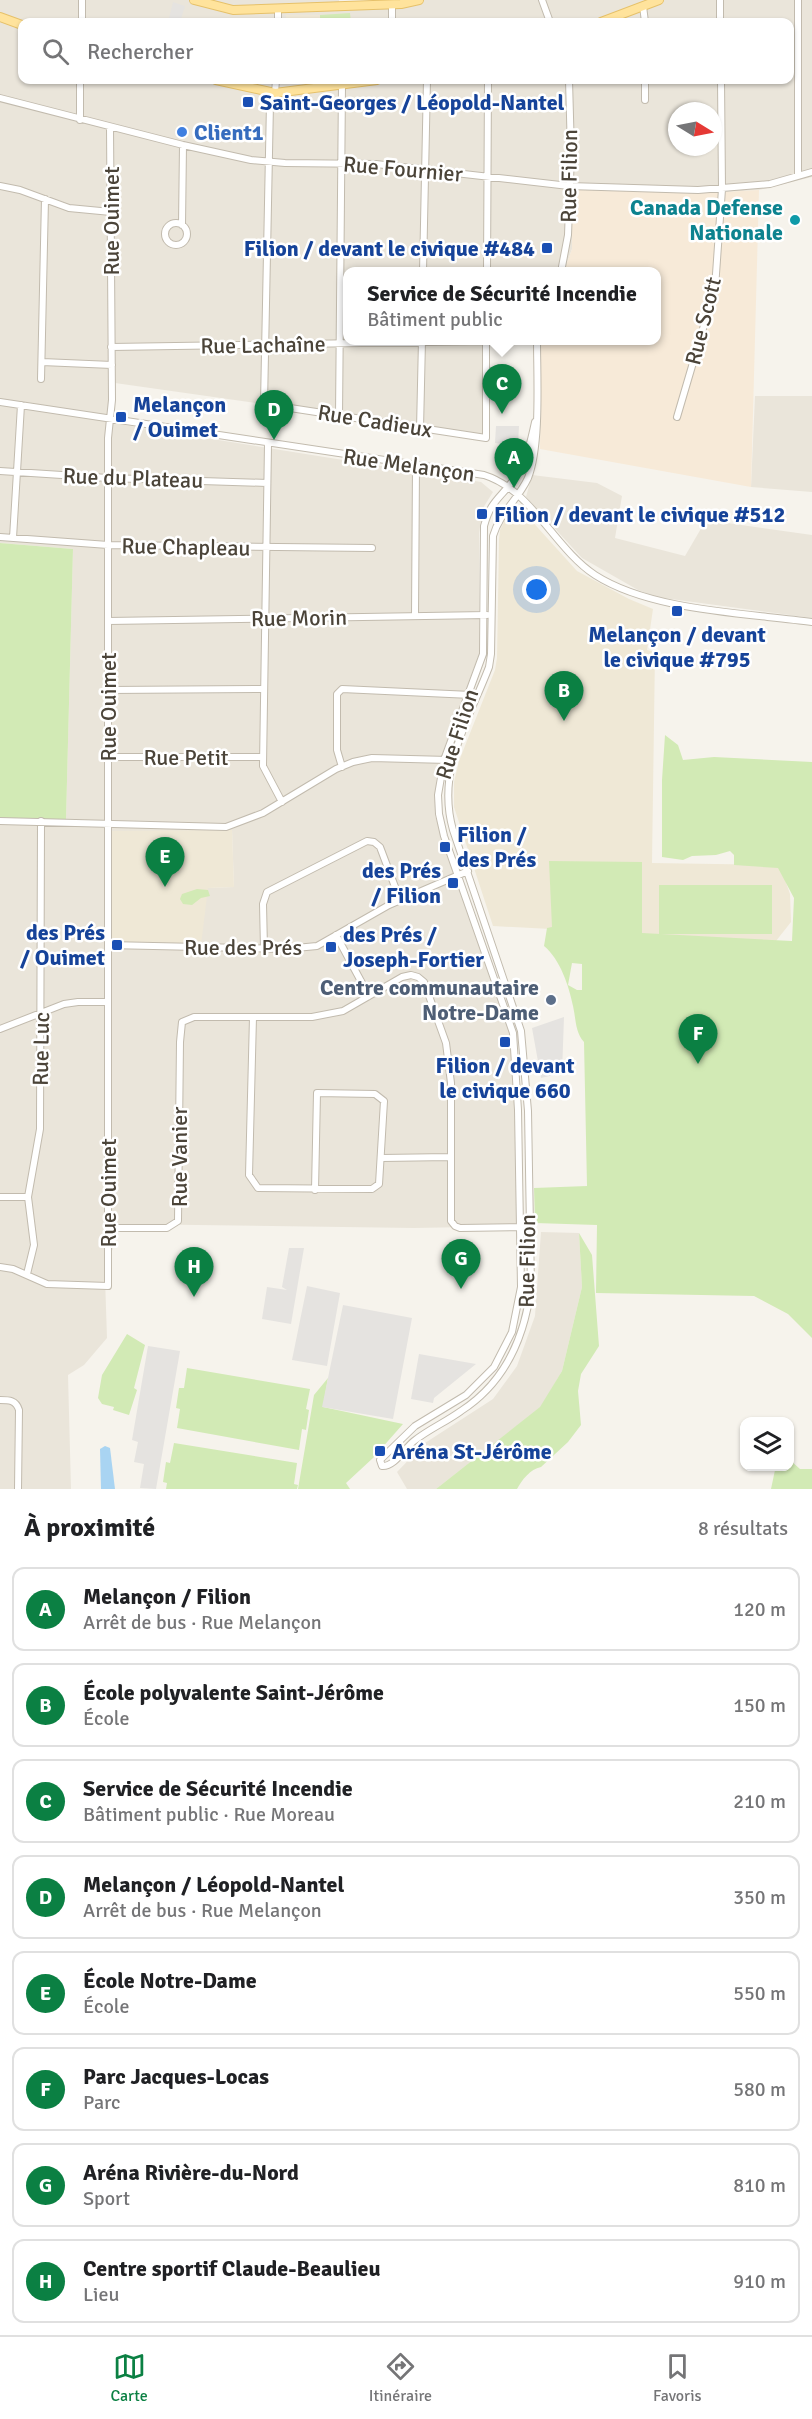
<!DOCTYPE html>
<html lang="fr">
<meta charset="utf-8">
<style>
body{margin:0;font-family:Signika,sans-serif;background:#f6f6f6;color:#202124}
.controls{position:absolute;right:18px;bottom:18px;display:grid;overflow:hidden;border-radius:12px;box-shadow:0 2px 4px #0004}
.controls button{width:54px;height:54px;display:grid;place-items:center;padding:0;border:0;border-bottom:2px solid #e0e0e0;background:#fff;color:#202124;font:30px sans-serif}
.compass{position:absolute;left:668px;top:102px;width:54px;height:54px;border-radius:50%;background:#fff;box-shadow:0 2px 4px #0004;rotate:100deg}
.you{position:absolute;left:537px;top:590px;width:21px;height:21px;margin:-15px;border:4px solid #fff;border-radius:50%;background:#1a73e8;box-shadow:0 0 0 9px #1a73e833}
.badge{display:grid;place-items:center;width:39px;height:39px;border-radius:50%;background:#0b8043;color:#fff;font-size:20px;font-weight:700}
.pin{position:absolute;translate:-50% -50px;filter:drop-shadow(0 2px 3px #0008)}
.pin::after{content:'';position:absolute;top:32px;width:21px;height:18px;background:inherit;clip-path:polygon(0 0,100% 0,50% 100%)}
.popup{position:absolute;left:343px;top:267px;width:318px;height:78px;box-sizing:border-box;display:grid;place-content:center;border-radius:12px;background:#fff;filter:drop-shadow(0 2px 4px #0005);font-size:20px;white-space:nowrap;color:#757577}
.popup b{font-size:22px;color:#202124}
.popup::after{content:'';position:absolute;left:50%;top:100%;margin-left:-12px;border:12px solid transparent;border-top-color:#fff}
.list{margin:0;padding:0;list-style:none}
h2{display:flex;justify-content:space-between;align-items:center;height:78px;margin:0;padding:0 24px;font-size:26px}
h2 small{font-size:20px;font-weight:400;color:#757577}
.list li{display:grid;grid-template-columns:39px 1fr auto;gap:18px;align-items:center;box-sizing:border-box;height:84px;margin:0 12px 12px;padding:0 12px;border:2px solid #e0e0e0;border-radius:12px}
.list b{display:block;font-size:22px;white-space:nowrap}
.list p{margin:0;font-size:20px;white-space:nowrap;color:#757577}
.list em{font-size:20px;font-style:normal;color:#757577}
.icon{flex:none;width:33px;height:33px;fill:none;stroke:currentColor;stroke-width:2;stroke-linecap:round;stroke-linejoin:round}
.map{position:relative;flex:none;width:812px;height:1489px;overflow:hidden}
.search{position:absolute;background:#fff;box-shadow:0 2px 4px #0004;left:18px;right:18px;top:18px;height:66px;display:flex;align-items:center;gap:15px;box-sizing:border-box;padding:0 21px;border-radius:12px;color:#757577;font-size:22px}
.sheet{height:846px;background:#fff}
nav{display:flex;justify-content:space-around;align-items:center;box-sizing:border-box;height:84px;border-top:2px solid #e0e0e0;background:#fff;font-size:16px;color:#757577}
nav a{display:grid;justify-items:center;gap:3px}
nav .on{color:#0b8043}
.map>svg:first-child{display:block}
.residential{fill:#eae5da;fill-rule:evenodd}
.commercial{fill:#f7ead8}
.education{fill:#efe8d6}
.green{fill:#d2eab5;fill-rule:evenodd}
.parking{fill:#e5e3e0}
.water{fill:#a9d4f2}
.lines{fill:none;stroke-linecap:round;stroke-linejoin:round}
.minor-casing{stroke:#c2bbae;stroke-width:8}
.major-casing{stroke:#e6c16a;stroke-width:10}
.minor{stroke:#fff;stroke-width:6}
.major{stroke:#ffe39c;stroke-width:8}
.transit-dot{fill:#1a4fb4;stroke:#fff;stroke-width:2}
.shop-dot{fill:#3f7fe0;stroke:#fff;stroke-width:2}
.culture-dot{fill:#0f9aa8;stroke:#fff;stroke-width:2}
.service-dot{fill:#5c6f8a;stroke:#fff;stroke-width:2}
.labels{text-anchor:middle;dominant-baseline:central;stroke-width:5;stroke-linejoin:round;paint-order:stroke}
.transit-label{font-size:22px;font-weight:bold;fill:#164399;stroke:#fff;text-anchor:start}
.shop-label{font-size:22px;font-weight:bold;fill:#366cbe;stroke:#fff;text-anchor:start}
.street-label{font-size:22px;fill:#4b4439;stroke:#fff}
.culture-label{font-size:22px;font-weight:bold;fill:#0d838f;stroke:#fff;text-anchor:end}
.service-label{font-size:22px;font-weight:bold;fill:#4e5e75;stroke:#fff;text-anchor:end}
</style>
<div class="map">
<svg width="812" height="1489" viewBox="0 0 812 1489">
<rect width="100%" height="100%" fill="#f6f3ec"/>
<!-- residential -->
<path class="residential" d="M0,0h339v4l62,-4h411v177l-53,13 -52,3 -134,-4 -1,60 -8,22 -216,1v68l135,1 -1,94 -367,-52 -3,40 369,59 12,10 -10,16 -4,25v121l-42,114 -2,48 72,204 7,29 4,177 -104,2 -295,-4 -14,54 2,60 -23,27 -16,10 3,114h-71v-670l66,1 7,-271 -73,-6zM22,22h768v58h-768zM677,111h36v36h-36zM232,830l2,57 -26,1z
M755,396h57v96l-61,-5z
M532,475l65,8 25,13 -7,42 70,18 21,-36 106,15v83l-156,-21 -18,-7 -56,-32 -56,-61z
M541,1232l38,1 3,54 -20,84 -21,36 -105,82h-29l-10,-17 28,-29 68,-44 24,-33 18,-50z"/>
<!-- commercial -->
<path class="commercial" d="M572,189l135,4 52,-3 -8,297 -211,-38 1,-108 115,-1v-68l-92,-1 8,-22z"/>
<!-- education -->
<path class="education" d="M286,15h34v7h-34z
M519,507l58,64 52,28 24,10 -6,41 8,2 -3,211 128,2 10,29 1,28 -15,19 -283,-15 -39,-119v-25l5,-21 36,-91 2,-12 2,-118 1,-10 7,-14 6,-8z
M232,830l2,57 -26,1 -7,57 -93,-2 1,-112z"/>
<!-- green -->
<path class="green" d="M350,13l1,9h-31v-7z
M0,543l73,6 -7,271 -66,-1z
M665,735l13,10 5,15 31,-3 98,5v576l-24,-24 -34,-18 -158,-3 1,-68 -62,-2 -1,-35 53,-2 -3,-144c-9,-10 -8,-23 -11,-36 -4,-20 -13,-47 -29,-60l3,-18 5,-1 -3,-66 93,1v71l150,8 2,-43 -16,-30 -44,-3v-10l-4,-4 -14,4 -24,1 -9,4 -21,-3v-77zM572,963l10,1v26h-5l-9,-5z
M659,885h113v49h-113z
M197,889l11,1 2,6 -9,2 -9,7 -9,-1 -3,-5 2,-5z
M579,1233l13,22 7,91 -18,28 -3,17 3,34 -13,17 -27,25c-11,2 -19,13 -24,22h-81l104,-82 22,-36 20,-84z
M127,1334l18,11 -11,43 3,2 -8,25 -16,-5 1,-3 -12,-3 -4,-6 4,-23z
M187,1368l123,21 -4,20 3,1 -3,20 -4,-1 -3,21 -122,-22 3,-19 -4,-1 3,-20h5z
M328,1378l-5,29 80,17 -30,34 -27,25 4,6h-52l16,-94z
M174,1443l123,20 -3,21 4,1 -1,4h-131l1,-6 -4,-1 3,-20 4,1z
M790,1460l10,9h12v20h-41l4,-19 -2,-3 17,-1z"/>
<!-- parking -->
<path class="parking" d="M173,2l12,4 -5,16h-12z
M496,426h23l-1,20 -23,-3z
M564,1017l-2,56 -21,5 -9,-50z
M289,1248h15l-13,76 -29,-5 5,-32 20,3 -5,-3z
M307,1286l33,7 -13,73 -35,-6z
M343,1305l69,13 -19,101 -71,-12z
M148,1346l32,5 -24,138 -16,-1 4,-24 -10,-2 4,-20 -6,-2z
M419,1354l57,10 -42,34 -1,5 -22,-4z"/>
<!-- water -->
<path class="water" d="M105,1446l5,2 5,41h-14l-1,-40z"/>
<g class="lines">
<!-- minor casing -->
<g class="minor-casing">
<path id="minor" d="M542,0l8,22
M720,0v22
M798,0v176
M392,5v17
M643,6l2,16
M82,22v-22
M278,22v-12
M276,80l-1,13 -5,10 -6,301 222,34v-98
M0,98l183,47 68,15 34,3 91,1 193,22 129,4 72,-6 42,-12
M645,100v-20
M80,120v-40
M0,186l20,4 49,18 42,4
M165 234a11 11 0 1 1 22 0a11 11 0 1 1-22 0Z
M182,225l1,-80
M423,272l4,-192
M487,272l1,-192
M561,272l7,-37 3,-82 -2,-73
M111,347l375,-6
M42,362l70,3
M41,379l4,-180
M0,402l484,73c48,15 70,73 111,100 56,36 151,38 217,47
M339,416l3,-331
M677,417l38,-129 7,-99 -1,-109
M535,422c-4,19 -9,41 -21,57 -14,20 -23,21 -30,47l-1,128 -39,106 -6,35 1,19 5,22 69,197 5,77 3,177 -9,45 -18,35 -28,28 -51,31 -35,34 2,6c12,1 23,-18 32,-25 15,-12 32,-19 47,-30 45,-29 64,-74 70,-125l-3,-175 -7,-80 -68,-201c-17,-60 15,-108 36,-163l2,-13 2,-118c7,-24 25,-36 35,-58 13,-33 9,-101 9,-138
M420,429l2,-89
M268,444l-5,322 19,36
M0,471l108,7 159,5
M0,537l108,8 264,3
M13,538l8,-133
M415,616l1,-150
M108,621l379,-6
M108,690l156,-1
M108,757h155
M342,767l-5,-17v-56l5,-5 129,6
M0,821l226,6 37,-14 73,-44 17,-7 19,-4 76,2
M336,935l33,61
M108,945l177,4 32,-3 72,-41 79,-34
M264,949l-1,-45 4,-12 100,-51 7,1 6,5 20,53
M253,1017l-4,158 9,13 114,1 7,-5 5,-83 -9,-7 -58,-1 -2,97
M0,1029l64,-25 14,-2h30
M382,1158l67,-1
M0,1197h28
M108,1228h59l11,-7 2,-179 2,-20 12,-5h118l31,-6 59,-34 9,-2 7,2 6,5 22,61 5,40v138l4,5 5,2 62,-1
M0,1267l13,2 34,15 61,2v-848l4,-38 -2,-273
M27,1274l7,-29 -6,-48 12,-68 1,-308
M0,1400c9,0 16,0 19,10l-1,79"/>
</g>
<!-- major casing -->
<g class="major-casing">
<path id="major" d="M194,0l39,10 168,-6 18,-4
M0,17l22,8
M601,22l58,-22
M216,80l59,13 102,-13"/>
</g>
<!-- minor -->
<use href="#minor" class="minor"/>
<!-- major -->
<use href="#major" class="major"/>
</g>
<!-- markers -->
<g class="transit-dot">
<rect x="242" y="96" width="12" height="12" rx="3"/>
<rect x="541" y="242" width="12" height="12" rx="3"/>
<rect x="115" y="411" width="12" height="12" rx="3"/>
<rect x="476" y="508" width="12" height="12" rx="3"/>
<rect x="671" y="605" width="12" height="12" rx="3"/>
<rect x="439" y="841" width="12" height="12" rx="3"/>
<rect x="447" y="877" width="12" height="12" rx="3"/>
<rect x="111" y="939" width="12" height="12" rx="3"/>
<rect x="325" y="941" width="12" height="12" rx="3"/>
<rect x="499" y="1036" width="12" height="12" rx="3"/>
<rect x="374" y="1445" width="12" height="12" rx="3"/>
</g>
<circle class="shop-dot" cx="182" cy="132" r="6"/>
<circle class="culture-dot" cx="795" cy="220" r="6"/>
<circle class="service-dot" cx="551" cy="1000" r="6"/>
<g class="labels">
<!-- transit labels -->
<g class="transit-label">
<text x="260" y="102">Saint-Georges / Léopold-Nantel</text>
<text x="535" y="248" text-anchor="end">Filion / devant le civique #484</text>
<text x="133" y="404">Melançon<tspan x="133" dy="25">/ Ouimet</tspan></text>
<text x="494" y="514">Filion / devant le civique #512</text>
<text x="677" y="634" text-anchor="middle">Melançon / devant<tspan x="677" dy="25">le civique #795</tspan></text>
<text x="457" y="834">Filion /<tspan x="457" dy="25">des Prés</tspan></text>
<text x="441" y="870" text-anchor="end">des Prés<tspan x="441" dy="25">/ Filion</tspan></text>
<text x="105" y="932" text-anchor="end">des Prés<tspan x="105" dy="25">/ Ouimet</tspan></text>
<text x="343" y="934">des Prés /<tspan x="343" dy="25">Joseph-Fortier</tspan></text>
<text x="505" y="1065" text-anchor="middle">Filion / devant<tspan x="505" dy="25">le civique 660</tspan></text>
<text x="392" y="1451">Aréna St-Jérôme</text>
</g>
<!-- shop labels -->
<g class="shop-label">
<text x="194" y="132">Client1</text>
</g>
<!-- street labels -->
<g class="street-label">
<text transform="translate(403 169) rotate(5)">Rue Fournier</text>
<text transform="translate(569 176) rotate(-89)">Rue Filion</text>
<text transform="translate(111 221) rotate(-90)">Rue Ouimet</text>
<text transform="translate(703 321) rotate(-76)">Rue Scott</text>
<text transform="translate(263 345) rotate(-1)">Rue Lachaîne</text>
<text transform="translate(375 421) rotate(9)">Rue Cadieux</text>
<text transform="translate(409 465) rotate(8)">Rue Melançon</text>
<text transform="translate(133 478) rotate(2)">Rue du Plateau</text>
<text transform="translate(186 547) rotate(1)">Rue Chapleau</text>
<text transform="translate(299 618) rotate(-1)">Rue Morin</text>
<text transform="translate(108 707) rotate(-90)">Rue Ouimet</text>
<text transform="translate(457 734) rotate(-72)">Rue Filion</text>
<text x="186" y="757">Rue Petit</text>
<text x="243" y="947">Rue des Prés</text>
<text transform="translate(41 1049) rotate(-89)">Rue Luc</text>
<text transform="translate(179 1157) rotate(-90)">Rue Vanier</text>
<text transform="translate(108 1193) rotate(-90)">Rue Ouimet</text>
<text transform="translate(527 1261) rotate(-89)">Rue Filion</text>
</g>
<!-- culture labels -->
<g class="culture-label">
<text x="783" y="207">Canada Defense<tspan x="783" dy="25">Nationale</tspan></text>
</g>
<!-- service labels -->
<g class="service-label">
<text x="539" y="987">Centre communautaire<tspan x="539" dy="25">Notre-Dame</tspan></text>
</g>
</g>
</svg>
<div class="controls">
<button><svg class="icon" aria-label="layers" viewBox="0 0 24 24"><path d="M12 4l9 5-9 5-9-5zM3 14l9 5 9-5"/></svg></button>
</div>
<svg class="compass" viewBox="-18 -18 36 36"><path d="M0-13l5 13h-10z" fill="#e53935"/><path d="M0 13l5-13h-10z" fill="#757577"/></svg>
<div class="you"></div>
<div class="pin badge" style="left:514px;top:488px">A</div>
<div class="pin badge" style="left:564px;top:721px">B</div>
<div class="pin badge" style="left:502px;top:414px">C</div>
<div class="popup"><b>Service de Sécurité Incendie</b>Bâtiment public</div>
<div class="pin badge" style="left:274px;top:440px">D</div>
<div class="pin badge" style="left:165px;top:887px">E</div>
<div class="pin badge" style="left:698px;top:1064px">F</div>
<div class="pin badge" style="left:461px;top:1289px">G</div>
<div class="pin badge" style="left:194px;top:1297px">H</div>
<div class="search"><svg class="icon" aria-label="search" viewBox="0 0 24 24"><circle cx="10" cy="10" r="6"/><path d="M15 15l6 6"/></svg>Rechercher</div>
</div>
<section class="sheet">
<h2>À proximité<small>8 résultats</small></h2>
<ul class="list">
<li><span class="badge">A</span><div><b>Melançon / Filion</b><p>Arrêt de bus · Rue Melançon</p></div><em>120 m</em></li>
<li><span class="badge">B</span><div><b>École polyvalente Saint-Jérôme</b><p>École</p></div><em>150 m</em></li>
<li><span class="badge">C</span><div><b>Service de Sécurité Incendie</b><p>Bâtiment public · Rue Moreau</p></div><em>210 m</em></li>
<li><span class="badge">D</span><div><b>Melançon / Léopold-Nantel</b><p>Arrêt de bus · Rue Melançon</p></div><em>350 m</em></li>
<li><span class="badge">E</span><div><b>École Notre-Dame</b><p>École</p></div><em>550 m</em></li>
<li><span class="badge">F</span><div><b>Parc Jacques-Locas</b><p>Parc</p></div><em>580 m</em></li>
<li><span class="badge">G</span><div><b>Aréna Rivière-du-Nord</b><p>Sport</p></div><em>810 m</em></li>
<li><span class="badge">H</span><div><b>Centre sportif Claude-Beaulieu</b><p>Lieu</p></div><em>910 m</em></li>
</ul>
</section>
<nav>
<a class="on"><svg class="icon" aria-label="map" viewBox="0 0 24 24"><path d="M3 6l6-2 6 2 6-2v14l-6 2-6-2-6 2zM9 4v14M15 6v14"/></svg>Carte</a>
<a><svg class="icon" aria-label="directions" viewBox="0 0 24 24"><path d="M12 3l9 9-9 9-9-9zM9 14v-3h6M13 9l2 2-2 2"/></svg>Itinéraire</a>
<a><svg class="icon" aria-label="saved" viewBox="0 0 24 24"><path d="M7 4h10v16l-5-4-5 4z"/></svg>Favoris</a>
</nav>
